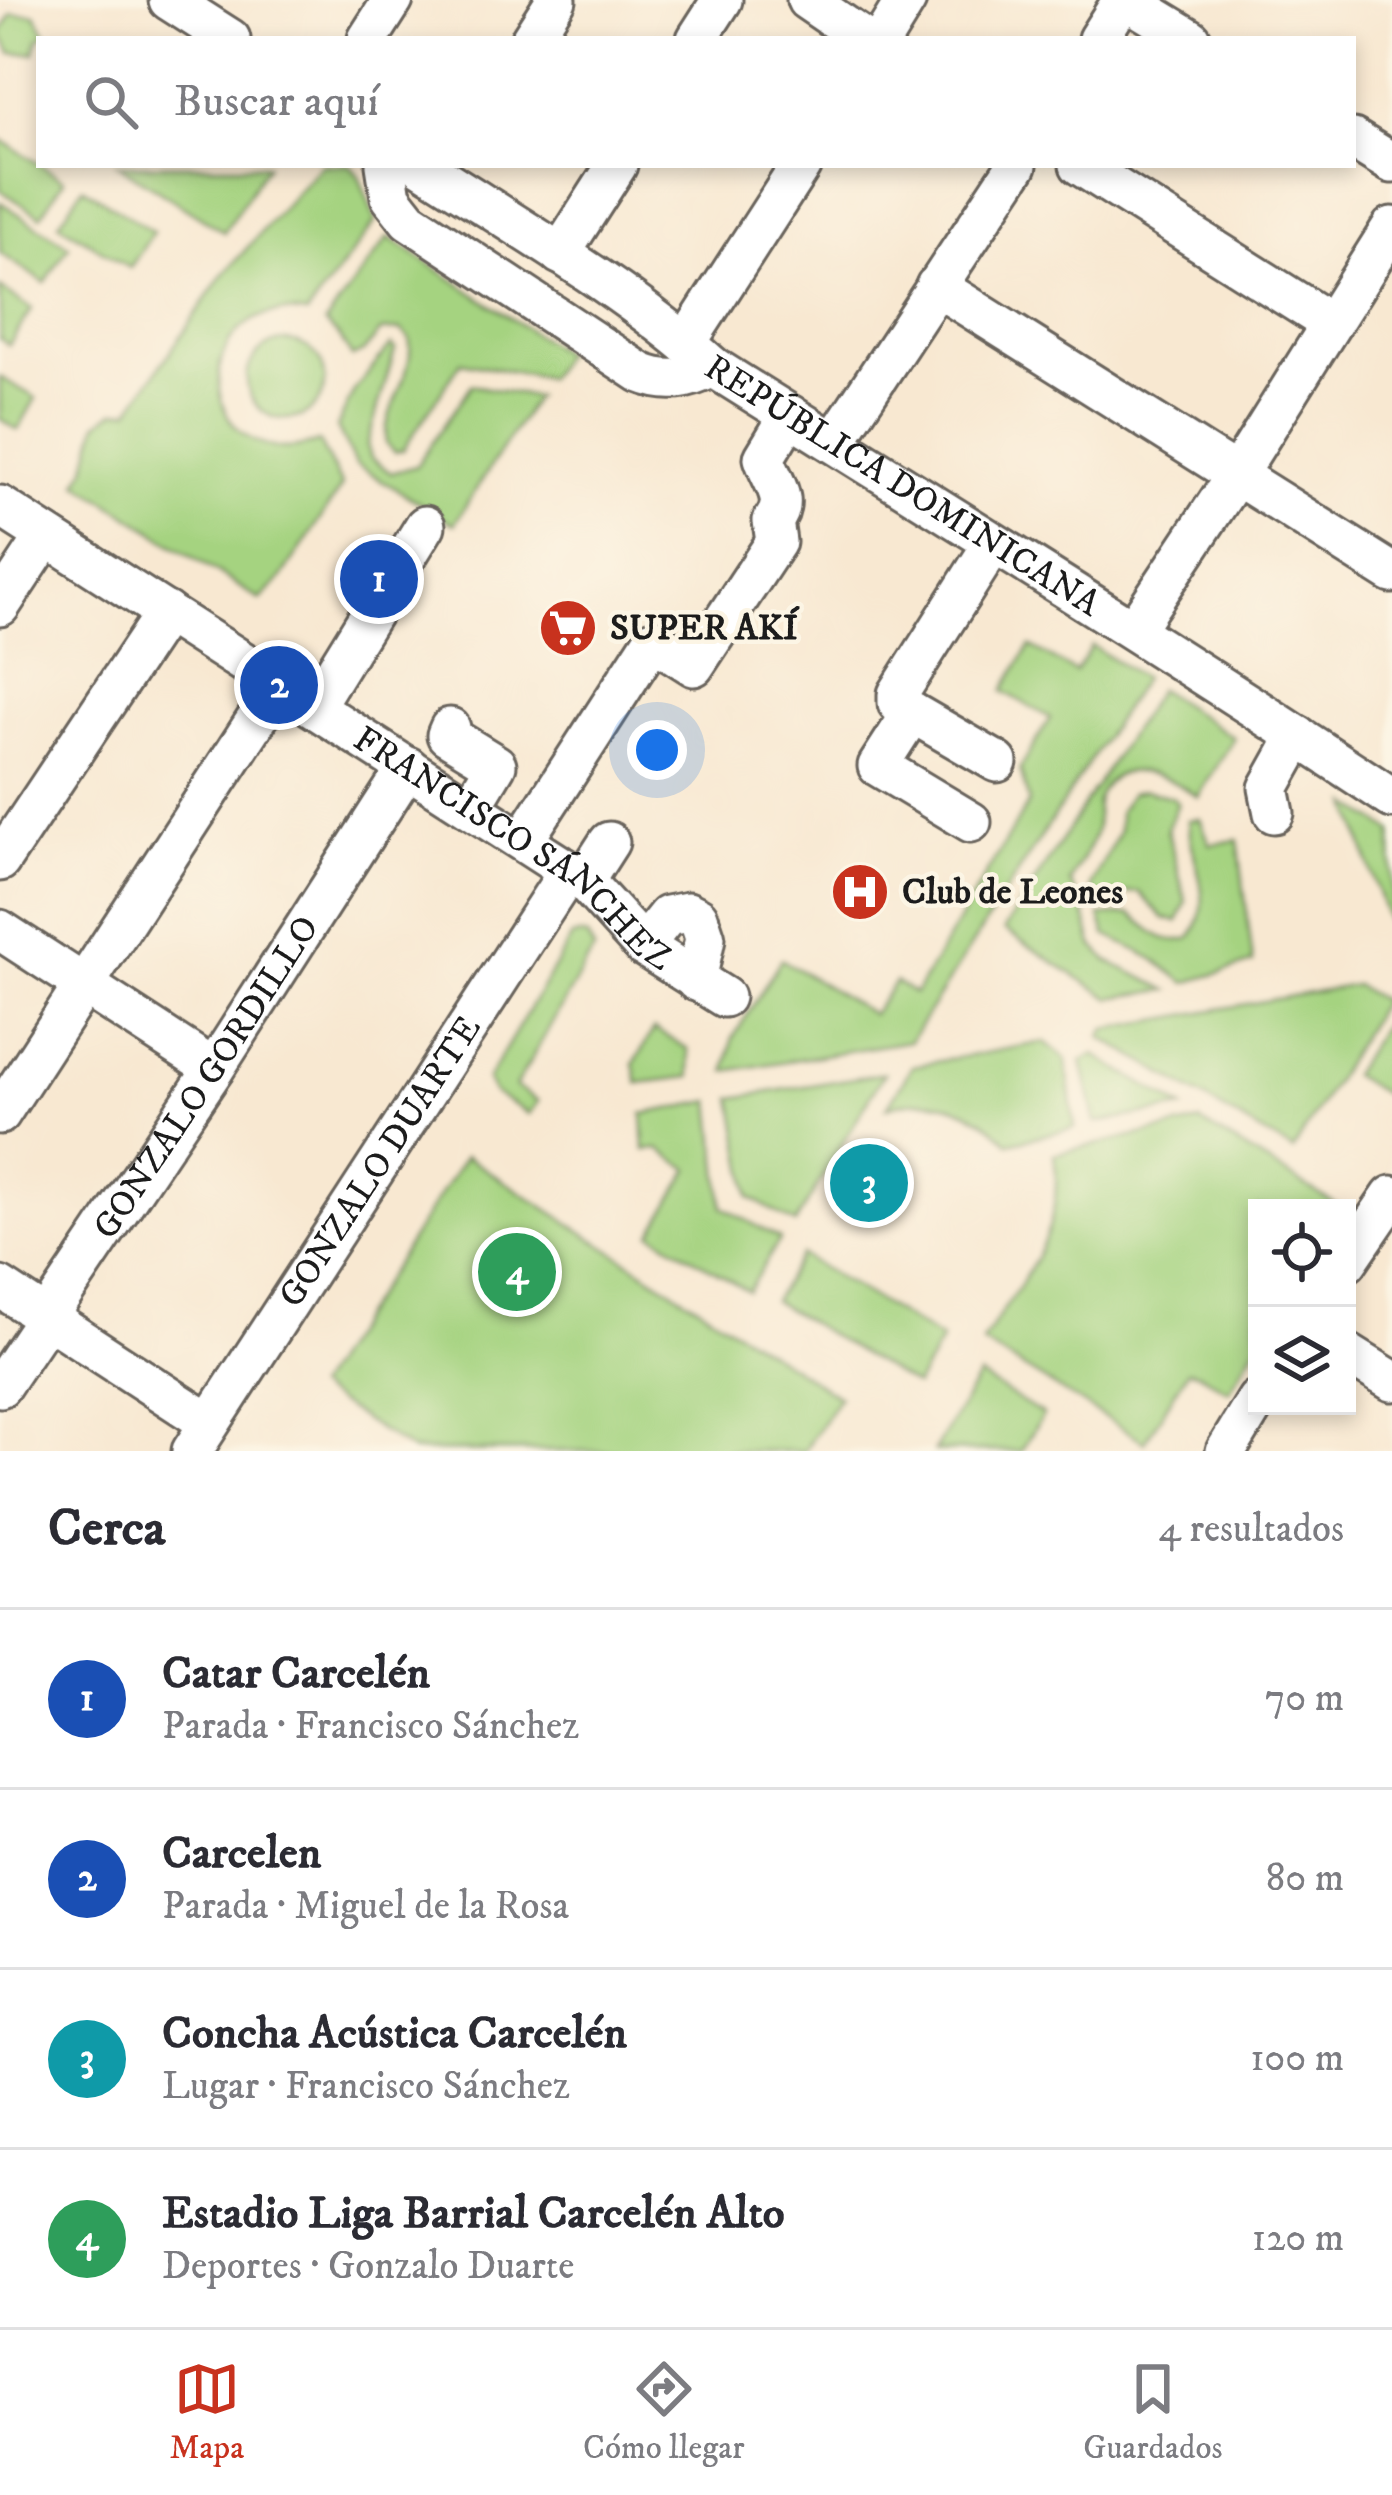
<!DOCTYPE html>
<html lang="es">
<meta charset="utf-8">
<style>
body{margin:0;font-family:"IM FELL DW Pica",serif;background:#f2f2f3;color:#2b2b33}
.controls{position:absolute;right:36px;bottom:36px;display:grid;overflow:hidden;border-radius:0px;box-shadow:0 6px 18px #0003}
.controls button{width:108px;height:108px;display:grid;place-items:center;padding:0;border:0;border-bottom:3px solid #e1e1e2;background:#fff;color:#2b2b33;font:60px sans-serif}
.you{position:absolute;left:657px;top:750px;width:42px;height:42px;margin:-30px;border:9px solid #fff;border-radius:50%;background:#1a73e8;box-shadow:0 0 0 18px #1a73e833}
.badge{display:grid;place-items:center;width:78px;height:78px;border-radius:50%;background:#c8321e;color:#fff;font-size:39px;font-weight:700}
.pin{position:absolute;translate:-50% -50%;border:6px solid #fff;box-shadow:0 3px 12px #0006}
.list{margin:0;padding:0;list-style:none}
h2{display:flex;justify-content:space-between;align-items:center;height:156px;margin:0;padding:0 48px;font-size:51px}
h2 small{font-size:39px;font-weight:400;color:#7c7c81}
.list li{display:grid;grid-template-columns:78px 1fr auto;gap:36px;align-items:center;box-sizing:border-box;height:180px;padding:0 48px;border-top:3px solid #e1e1e2}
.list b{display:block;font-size:45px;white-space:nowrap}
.list p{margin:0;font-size:39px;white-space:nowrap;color:#7c7c81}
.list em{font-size:39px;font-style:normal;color:#7c7c81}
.icon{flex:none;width:66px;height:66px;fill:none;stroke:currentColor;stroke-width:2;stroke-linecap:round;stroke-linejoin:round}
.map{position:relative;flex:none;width:1392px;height:1451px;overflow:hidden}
.search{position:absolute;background:#fff;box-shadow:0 6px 18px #0003;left:36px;right:36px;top:36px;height:132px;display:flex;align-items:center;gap:30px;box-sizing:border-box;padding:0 42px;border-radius:0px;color:#7c7c81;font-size:45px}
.sheet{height:876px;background:#fff}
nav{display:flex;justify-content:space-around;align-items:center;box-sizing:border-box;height:168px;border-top:3px solid #e1e1e2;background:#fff;font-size:33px;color:#7c7c81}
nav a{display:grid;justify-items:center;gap:6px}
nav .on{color:#c8321e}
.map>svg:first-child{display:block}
.green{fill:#a5d380;stroke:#60784e;stroke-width:3}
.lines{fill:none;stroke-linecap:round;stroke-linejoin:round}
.minor-casing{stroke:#69635b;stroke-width:45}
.minor{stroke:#fff;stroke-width:39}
.labels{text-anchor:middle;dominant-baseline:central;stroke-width:9;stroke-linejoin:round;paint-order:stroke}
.street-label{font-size:36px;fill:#1c1c1c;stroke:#fcf5e5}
.poi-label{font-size:36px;font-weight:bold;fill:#1c1c1c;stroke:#fcf5e5;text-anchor:start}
</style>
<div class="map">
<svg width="1392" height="1451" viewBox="0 0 1392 1451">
<rect width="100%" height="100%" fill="#fcf5e5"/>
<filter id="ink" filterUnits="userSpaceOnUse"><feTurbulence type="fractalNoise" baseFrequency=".00833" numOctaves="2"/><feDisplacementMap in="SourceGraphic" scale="24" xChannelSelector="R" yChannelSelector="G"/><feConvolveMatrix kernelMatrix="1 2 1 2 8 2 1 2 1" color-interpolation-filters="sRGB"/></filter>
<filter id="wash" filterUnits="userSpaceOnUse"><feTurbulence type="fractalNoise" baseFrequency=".004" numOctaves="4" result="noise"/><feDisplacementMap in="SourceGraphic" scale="48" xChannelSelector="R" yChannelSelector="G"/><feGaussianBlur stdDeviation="2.7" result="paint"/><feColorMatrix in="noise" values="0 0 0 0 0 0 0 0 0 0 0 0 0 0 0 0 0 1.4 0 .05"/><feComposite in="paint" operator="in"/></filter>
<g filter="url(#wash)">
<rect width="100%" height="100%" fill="#f8e8d1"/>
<!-- green -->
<path class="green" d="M12,14h23l11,20 -7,5 -5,14h-23l-10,-20z
M0,139l64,41 -23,36 -41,-26z
M118,165h149l-43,67z
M321,165h29l9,11 17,45 -69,93c-125,-21 -114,169 12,128l23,44 -61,93 -21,21 -182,-117 8,-14 12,-46 17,-12 15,-1 93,-135z
M83,187l70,45 -23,36 -71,-45z
M0,202l69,44 -24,37 -45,-30z
M389,237l174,116 -16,25 -86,-16 -58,88 -8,2 -9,-8c-4,-36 31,-71 23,-106l-8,-8 -20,1 -18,21 -11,5 -13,-21 -14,-13z
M0,288l32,21 -23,36 -9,-6z
M247 380a39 39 0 1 1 78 0a39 39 0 1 1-78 0Z
M391,345l4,4 -28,96 4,13 20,15 25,-7 55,-81 64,12 -81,127 -99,-60 -18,-37 17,-36z
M0,377l36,21 -18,32 -18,-11z
M1030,646l45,26 17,-26 51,32 -233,363 -184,30 6,-31 49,-81 91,55 23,-32 20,12 114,-192 -9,-33 30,-51 -47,-27z
M1158,689l76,49 -36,59c-27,-19 -79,-45 -99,-2 -5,11 -1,25 -4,37 -3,15 -19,34 -25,50l14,29 9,34 15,16 60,29 -58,8 -106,-68z
M1144,790l28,7 6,6 -11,26 19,73 -8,20 -15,-4 -24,-26 -45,4 -3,-10 28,-55v-20l12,-18z
M1350,804l42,27v84l-5,5z
M1200,819l10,25 28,-4 15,123 -67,20 -32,-24 -48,-24 -6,-19 30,-2c22,15 30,31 59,25 30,-36 1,-77 -1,-119z
M579,935l8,2 7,13 -79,137 23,14 -9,13 -35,-21 -7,-13 85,-143z
M1355,985l27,16 -89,150 -192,-114 5,-8z
M1384,1023l8,5v52l-8,14 -32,-19z
M654,1029l34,20 3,28 -53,6 -4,-19z
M1045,1042l21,17 9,69 -66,15c-32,-35 -75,-51 -122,-36l25,-41z
M1095,1055l88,53 -87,15 -14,-62z
M884,1073l-89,151 -45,-27 -17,-99z
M712,1101l11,106 57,32 -32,52 -96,-58 38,-64 -31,-20 -14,1 -2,-36z
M1200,1122l142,86h-85v136l-28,47 -32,-19 -9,-2 -43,72 -163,-99c40,-65 85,-109 72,-189z
M465,1156l374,241 -35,54h-392l-97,-63z
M801,1255l141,85 -27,46 -142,-85z
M979,1376l64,39 -22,36h-87z"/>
</g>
<g filter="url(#ink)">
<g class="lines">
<!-- minor casing -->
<g class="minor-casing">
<g id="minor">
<path d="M169,0l61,39"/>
<path d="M807,0l57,39"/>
<path d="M1127,0l64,39"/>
<path d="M368,39l25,-39"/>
<path d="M531,39l25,-39"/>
<path d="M697,39l25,-39"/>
<path d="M882,39l24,-39"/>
<path d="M1098,39l25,-39"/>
<path d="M1353,139l39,24"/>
<path d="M386,165l5,32 18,23 232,153c27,11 46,7 72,-6"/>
<path id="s1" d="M421,165c98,63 205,124 292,202 227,143 456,283 679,431"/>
<path d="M1080,165l250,158"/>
<path d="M560,254l57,-89"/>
<path d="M936,286l456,287"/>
<path d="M686,343l115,-178"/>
<path d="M835,441l182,-276"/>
<path id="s2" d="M0,506l584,375 59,65 81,51"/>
<path d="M993,544l-95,150v9l6,5 93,54"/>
<path d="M0,606l46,-70"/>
<path d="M1134,629l103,-155 155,-247"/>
<path d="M314,706l111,-180"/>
<path d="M912,713l-34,53 93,56"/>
<path d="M450,728l-3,7 49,30 -25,42"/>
<path d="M1274,813l-5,-25 29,-52"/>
<path d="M523,841l130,-201 41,26 82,-124 -3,-21c18,-22 -2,-40 -9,-63l26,-43"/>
<path d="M0,861l166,-249"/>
<path d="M584,881l25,-39"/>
<path d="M0,930l214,139"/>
<path d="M643,946l24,-30 21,-4 10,5 7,21 -9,43"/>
<path d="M0,1114l279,-429"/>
<path d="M1347,1262l45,-66"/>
<path d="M0,1287l209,136"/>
<path d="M1347,1353l45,28"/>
<path id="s3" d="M0,1387l214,-318 194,-302"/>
<path id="s4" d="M192,1451l377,-580"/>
<path d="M1226,1451l31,-51"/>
</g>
</g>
<!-- minor -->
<use href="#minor" class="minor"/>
</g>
</g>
<!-- icons -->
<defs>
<g id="supermarket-disc" transform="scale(3)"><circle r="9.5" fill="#c8321e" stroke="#fcf5e5"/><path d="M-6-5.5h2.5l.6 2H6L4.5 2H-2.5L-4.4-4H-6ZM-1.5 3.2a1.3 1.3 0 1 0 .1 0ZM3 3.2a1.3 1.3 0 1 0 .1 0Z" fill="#fff"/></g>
<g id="hospital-disc" transform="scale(3)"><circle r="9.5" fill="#c8321e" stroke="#fcf5e5"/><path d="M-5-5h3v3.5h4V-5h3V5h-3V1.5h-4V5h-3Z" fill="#fff"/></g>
</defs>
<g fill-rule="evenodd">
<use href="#supermarket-disc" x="568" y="628"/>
<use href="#hospital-disc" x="860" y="892"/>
</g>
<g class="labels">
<!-- street labels -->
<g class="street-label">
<text stroke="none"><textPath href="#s1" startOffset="579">REPÚBLICA DOMINICANA</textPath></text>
<text stroke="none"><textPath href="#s2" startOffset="618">FRANCISCO SÁNCHEZ</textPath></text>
<text stroke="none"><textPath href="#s3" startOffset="372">GONZALO GORDILLO</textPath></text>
<text stroke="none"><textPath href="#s4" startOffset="345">GONZALO DUARTE</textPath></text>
</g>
<!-- poi labels -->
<g class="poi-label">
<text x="610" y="628">SUPER AKÍ</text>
<text x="902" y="892">Club de Leones</text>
</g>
</g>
</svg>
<div class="controls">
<button><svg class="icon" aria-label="locate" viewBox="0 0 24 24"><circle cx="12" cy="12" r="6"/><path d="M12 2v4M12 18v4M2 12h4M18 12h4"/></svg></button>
<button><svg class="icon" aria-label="layers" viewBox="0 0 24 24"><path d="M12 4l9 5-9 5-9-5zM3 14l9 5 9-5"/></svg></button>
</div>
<div class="you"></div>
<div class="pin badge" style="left:379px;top:579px;background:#1a4fb4">1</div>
<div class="pin badge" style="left:279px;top:685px;background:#1a4fb4">2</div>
<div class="pin badge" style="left:869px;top:1183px;background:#0f9aa8">3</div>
<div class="pin badge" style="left:517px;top:1272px;background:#2e9e5b">4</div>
<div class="search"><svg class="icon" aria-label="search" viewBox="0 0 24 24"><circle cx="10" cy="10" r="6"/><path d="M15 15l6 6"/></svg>Buscar aquí</div>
</div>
<section class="sheet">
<h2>Cerca<small>4 resultados</small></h2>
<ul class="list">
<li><span class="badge" style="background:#1a4fb4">1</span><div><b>Catar Carcelén</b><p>Parada · Francisco Sánchez</p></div><em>70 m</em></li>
<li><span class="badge" style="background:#1a4fb4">2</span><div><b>Carcelen</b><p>Parada · Miguel de la Rosa</p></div><em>80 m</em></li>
<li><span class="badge" style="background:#0f9aa8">3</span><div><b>Concha Acústica Carcelén</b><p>Lugar · Francisco Sánchez</p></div><em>100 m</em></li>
<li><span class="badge" style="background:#2e9e5b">4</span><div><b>Estadio Liga Barrial Carcelén Alto</b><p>Deportes · Gonzalo Duarte</p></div><em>120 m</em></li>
</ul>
</section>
<nav>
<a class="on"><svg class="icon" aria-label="map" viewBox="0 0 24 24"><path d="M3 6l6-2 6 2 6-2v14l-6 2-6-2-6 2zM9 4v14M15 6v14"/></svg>Mapa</a>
<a><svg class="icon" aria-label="directions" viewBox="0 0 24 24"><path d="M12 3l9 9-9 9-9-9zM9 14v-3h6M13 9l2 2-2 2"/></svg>Cómo llegar</a>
<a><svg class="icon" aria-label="saved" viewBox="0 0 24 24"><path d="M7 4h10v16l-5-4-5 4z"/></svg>Guardados</a>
</nav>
